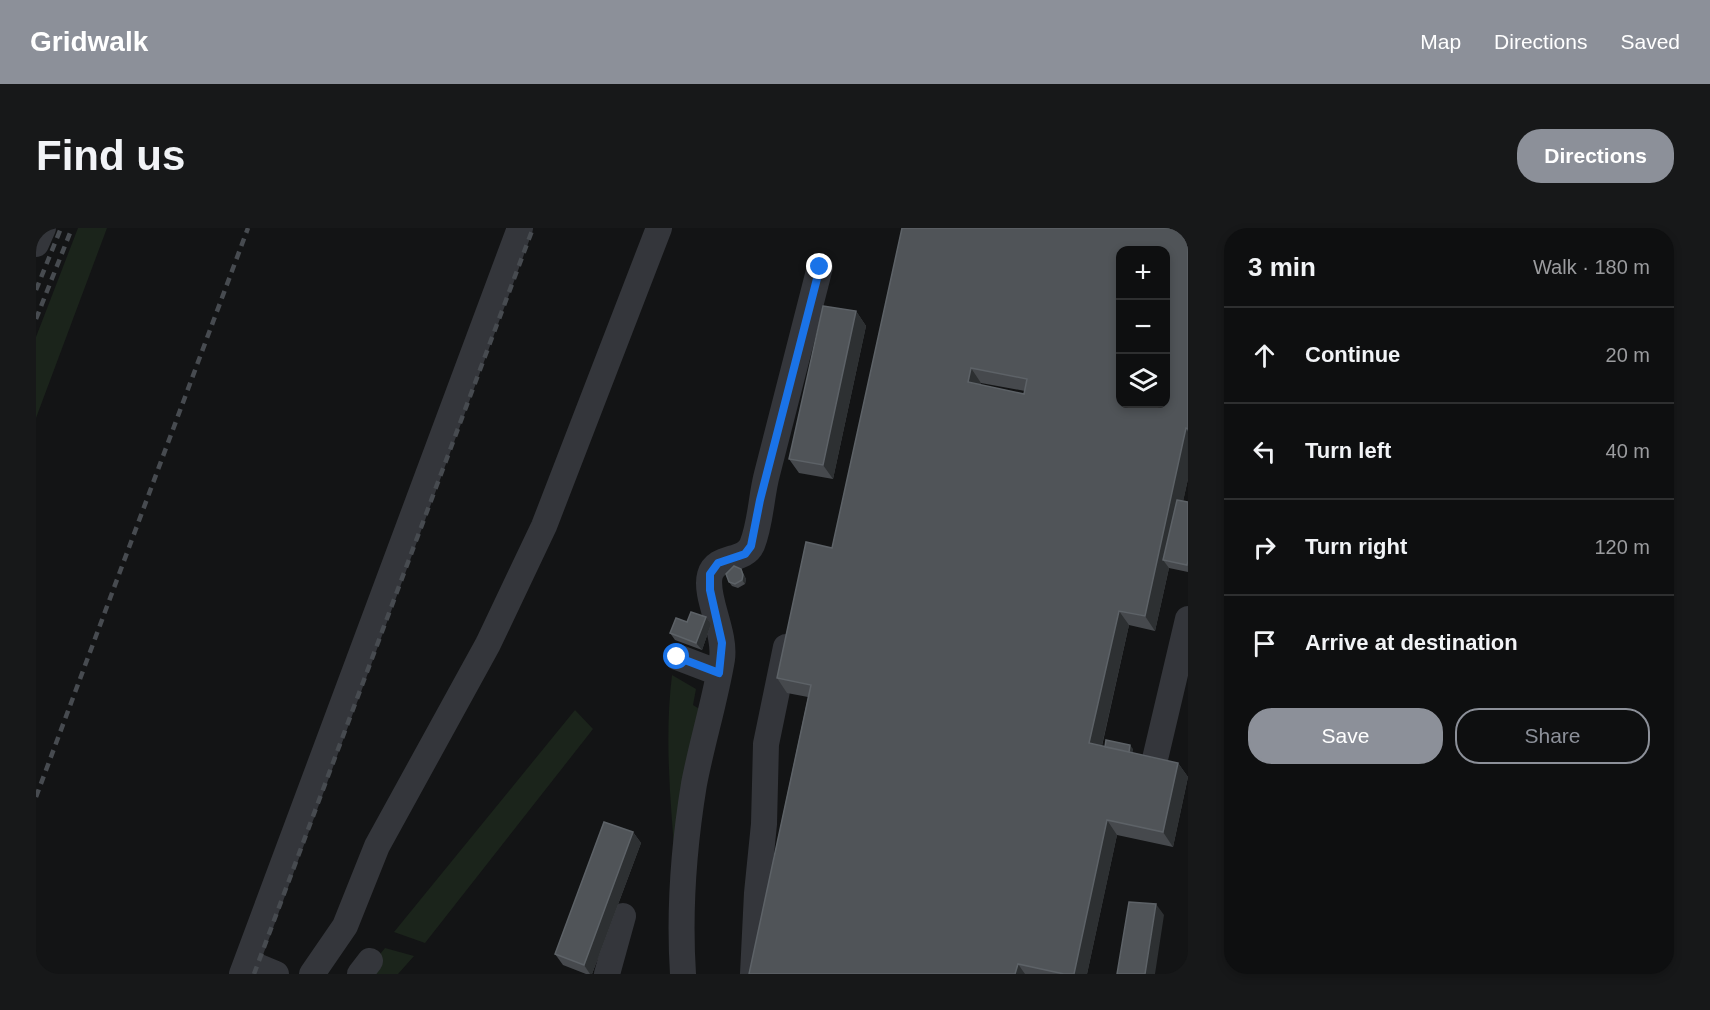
<!DOCTYPE html>
<meta charset="utf-8">
<style>
body{margin:0;font-family:Helvetica,sans-serif;background:#171819;color:#f1f3f6}
.controls{position:absolute;right:18px;top:18px;display:grid;overflow:hidden;border-radius:12px;box-shadow:0 3px 9px #0003}
.controls button{width:54px;height:54px;display:grid;place-items:center;padding:0;border:0;border-bottom:2px solid #2e2f30;background:#0e0f10;color:#f1f3f6;font:30px sans-serif}
.stop{position:absolute;width:18px;height:18px;margin:-14px;border:4px solid #1a73e8;border-radius:50%;background:#fff}
.stop.end{background:#1a73e8;border-color:#fff;box-shadow:0 2px 6px #0008}
.list{margin:0;padding:0;list-style:none}
h2{display:flex;justify-content:space-between;align-items:center;height:78px;margin:0;padding:0 24px;font-size:26px}
h2 small{font-size:20px;font-weight:400;color:#9b9c9f}
.list li{display:grid;grid-template-columns:39px 1fr auto;gap:18px;align-items:center;box-sizing:border-box;height:96px;padding:0 24px;border-top:2px solid #2e2f30}
.list b{display:block;font-size:22px;white-space:nowrap}
.list em{font-size:20px;font-style:normal;color:#9b9c9f}
.actions{display:flex;gap:12px;padding:18px 24px}
.actions a{flex:1;padding:14px 0;border:2px solid #8c9099;border-radius:24px;text-align:center;font-size:21px;color:#8c9099}
.actions .main{background:#8c9099;color:#fff}
.icon{flex:none;width:33px;height:33px;fill:none;stroke:currentColor;stroke-width:2;stroke-linecap:round;stroke-linejoin:round}
.map{position:relative;flex:none;width:1152px;height:746px;overflow:hidden;border-radius:24px}
header{display:flex;align-items:center;gap:36px;box-sizing:border-box;height:84px;padding:0 30px;background:#8c9099;color:#fff}
header strong{font-size:28px}
nav{display:flex;gap:33px;margin-inline-start:auto;font-size:21px}
.intro{display:flex;align-items:center;justify-content:space-between;box-sizing:border-box;height:144px;padding:0 36px}
h1{margin:0;font-size:42px}
.button{padding:15px 27px;border-radius:24px;background:#8c9099;color:#fff;font-size:21px;font-weight:700}
main{display:flex;gap:36px;padding:0 36px}
aside{flex:1;background:#0e0f10;border-radius:24px;box-shadow:0 3px 9px #0003}
.map>svg:first-child{display:block}
.green{fill:#1b241b}
.lines{fill:none;stroke-linecap:round;stroke-linejoin:round}
.minor{stroke:#34363b;stroke-width:26}
.rail{stroke:#474b50;stroke-width:4.5;stroke-dasharray:8 6;stroke-linecap:butt}
.wall{fill:#46494d;fill-rule:evenodd}
.shaded-wall{fill:#2d3032}
.building{fill:#505458;stroke:#5d6267;stroke-width:1.5;fill-rule:evenodd}
.route{stroke:#1a73e8;stroke-width:8}
</style>
<header>
<strong>Gridwalk</strong>
<nav><a>Map</a><a>Directions</a><a>Saved</a></nav>
</header>
<div class="intro"><h1>Find us</h1><a class="button">Directions</a></div>
<main>
<div class="map">
<svg width="1152" height="746" viewBox="0 0 1152 746">
<rect width="100%" height="100%" fill="#131415"/>
<!-- green -->
<path class="green" d="M42,0h29l-71,190v-81z
M636,447l24,14 -3,16 8,5 -25,162c-5,-66 -12,-131 -4,-197z
M539,482l18,19 -168,214 -31,-11z
M349,720l29,8 -16,18h-34z"/>
<g class="lines">
<!-- minor -->
<path class="minor" d="M0,16l7,-16
M641,429l42,16
M1119,531l33,-140
M211,734l29,12
M206,746l278,-746
M276,746l33,-48 32,-80 111,-202 56,-118 115,-298
M324,746l10,-13
M571,746l16,-58
M647,746c-4,-62 1,-129 11,-190 8,-42 21,-83 28,-125 4,-27 -18,-63 -12,-84 6,-21 34,-12 42,-30 9,-22 9,-49 15,-71 18,-69 36,-138 53,-207
M717,746l4,-81 7,-69 2,-80 20,-97"/>
<!-- rail -->
<path class="rail" d="M0,62l25,-62
M0,91l36,-91
M0,569l212,-569
M218,746l279,-746"/>
</g>
<!-- wall -->
<path class="wall" d="M866,0h286v251l-5,22 5,1v70l-19,-4 -14,63 -26,-6 -27,121 31,3 -1,4 46,10 10,14 -15,70 -56,-12 -30,139h-338l59,-277 -21,-4 -10,-15 55,-130zM945,155l44,8 -1,3 -43,-9z
M820,83l10,15 -33,153 -34,-6 -10,-14z
M705,341l5,10 -1,5 -7,4 -6,-2 -3,-4z
M670,389l5,7 -9,26 -27,-10 -5,-7 17,-11z
M597,604l8,11 -49,131h-6l-23,-9 -8,-11z"/>
<!-- shaded-wall -->
<path class="shaded-wall" d="M820,83l10,15 -33,153 -10,-14z
M935,140l10,15 -3,14 -10,-15z
M1150,200l2,4v47l-18,83 -7,-2 6,8 -14,63 -10,-15z
M705,341l5,10 -1,5 -3,-4z
M1083,383l10,14 -30,133 -10,-15z
M670,389l5,7 -9,26 -6,-7z
M1094,517l3,4 -2,11 -3,-4z
M1142,535l10,14 -15,70 -10,-15z
M1071,592l10,15 -30,139h-13z
M597,604l8,11 -49,131h-2l-6,-9z
M1120,676l8,11 -9,59h-10z
M982,736l7,10h-10z"/>
<!-- building -->
<path class="building" d="M866,0h286v201l-2,-1 -41,188 -26,-5 -30,132 89,20 -15,69 -56,-12 -33,154h-10l-46,-10 -3,10h-266l62,-289 -34,-7 29,-136 26,6zM1084,22h46v154h-46zM935,140l56,11 -3,15 -56,-12z
M787,78l33,5 -33,154 -34,-6z
M1141,272l11,2v59l-1,4 -24,-5z
M698,338l7,3 2,6 -1,5 -7,4 -6,-2 -3,-8z
M655,384l15,5 -10,26 -26,-10 6,-15 11,4z
M1070,512l24,5 -1,7 -24,-5z
M568,594l29,10 -49,133 -29,-11z
M1093,674l27,2 -11,70h-28z"/>
<g class="lines">
<!-- route -->
<path class="route" d="M641,429l42,16 3,-30 -12,-53v-16l8,-11 27,-9 6,-8 9,-46 60,-233"/>
</g>
</svg>
<div class="controls">
<button>+</button>
<button>−</button>
<button><svg class="icon" aria-label="layers" viewBox="0 0 24 24"><path d="M12 4l9 5-9 5-9-5zM3 14l9 5 9-5"/></svg></button>
</div>
<div class="stop" style="left:641px;top:429px"></div>
<div class="stop end" style="left:784px;top:39px"></div>
</div>
<aside>
<h2>3 min<small>Walk · 180 m</small></h2>
<ul class="list">
<li><svg class="icon" aria-label="ahead" viewBox="0 0 24 24"><path d="M12 20V5M6 11l6-6 6 6"/></svg><div><b>Continue</b></div><em>20 m</em></li>
<li><svg class="icon" aria-label="left" viewBox="0 0 24 24"><path d="M17 20v-9H6M10 6l-5 5 5 5"/></svg><div><b>Turn left</b></div><em>40 m</em></li>
<li><svg class="icon" aria-label="right" viewBox="0 0 24 24"><path d="M7 20v-9h11M14 6l5 5-5 5"/></svg><div><b>Turn right</b></div><em>120 m</em></li>
<li><svg class="icon" aria-label="arrive" viewBox="0 0 24 24"><path d="M6 21V4h12l-3 4 3 4H6"/></svg><div><b>Arrive at destination</b></div></li>
</ul>
<div class="actions"><a class="main">Save</a><a>Share</a></div>
</aside>
</main>
